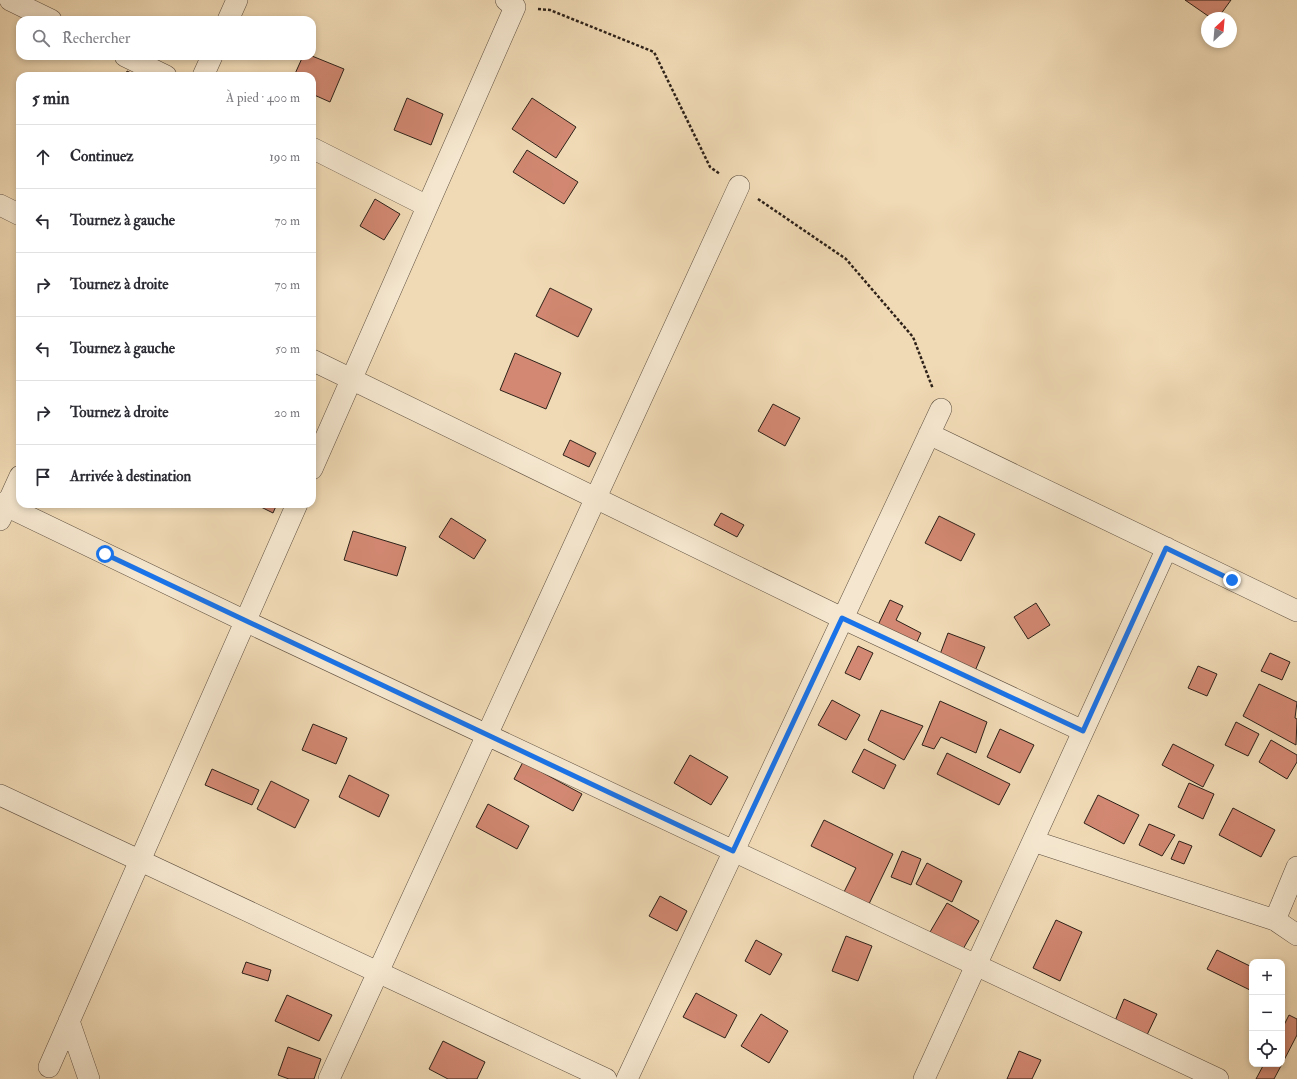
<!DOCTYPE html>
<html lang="fr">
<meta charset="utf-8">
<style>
body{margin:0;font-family:"IM FELL Double Pica",serif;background:#f7f7f7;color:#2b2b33}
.controls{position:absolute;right:12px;bottom:12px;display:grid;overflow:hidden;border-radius:8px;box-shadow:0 2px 6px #0003}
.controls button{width:36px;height:36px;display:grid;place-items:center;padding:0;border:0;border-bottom:1px solid #e1e1e2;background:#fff;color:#2b2b33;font:20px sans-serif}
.compass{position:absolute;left:1201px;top:12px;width:36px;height:36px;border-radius:50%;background:#fff;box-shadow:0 2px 6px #0003;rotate:26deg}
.stop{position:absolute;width:12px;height:12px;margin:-9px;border:3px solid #1a73e8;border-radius:50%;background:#fff}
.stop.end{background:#1a73e8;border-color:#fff;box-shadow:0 1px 4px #0008}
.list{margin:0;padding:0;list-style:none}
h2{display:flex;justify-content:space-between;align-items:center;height:52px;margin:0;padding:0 16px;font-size:17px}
h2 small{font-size:13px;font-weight:400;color:#7c7c81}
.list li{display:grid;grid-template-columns:26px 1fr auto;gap:12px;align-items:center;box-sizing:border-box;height:64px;padding:0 16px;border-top:1px solid #e1e1e2}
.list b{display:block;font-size:15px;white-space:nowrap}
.list em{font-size:13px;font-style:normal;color:#7c7c81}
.icon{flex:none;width:22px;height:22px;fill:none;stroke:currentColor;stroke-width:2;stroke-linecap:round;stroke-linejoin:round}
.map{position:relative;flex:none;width:1297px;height:1079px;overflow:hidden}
.search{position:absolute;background:#fff;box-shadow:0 2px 6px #0003;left:16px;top:16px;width:300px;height:44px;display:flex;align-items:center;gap:10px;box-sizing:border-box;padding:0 14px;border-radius:12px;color:#7c7c81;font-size:15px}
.panel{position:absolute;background:#fff;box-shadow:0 2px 6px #0003;left:16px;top:72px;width:300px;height:436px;border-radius:12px}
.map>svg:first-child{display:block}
.building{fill:#d28872;stroke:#2d2119}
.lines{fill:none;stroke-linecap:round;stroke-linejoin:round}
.minor-casing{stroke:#5e4f40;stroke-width:22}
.path{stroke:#2d2119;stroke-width:2.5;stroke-dasharray:3 2;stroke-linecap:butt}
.minor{stroke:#f5e7cf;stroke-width:21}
.route{stroke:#1a73e8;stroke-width:5}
</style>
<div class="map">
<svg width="1297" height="1079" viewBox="0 0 1297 1079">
<rect width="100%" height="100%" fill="#f0dab5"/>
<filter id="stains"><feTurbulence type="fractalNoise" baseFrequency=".005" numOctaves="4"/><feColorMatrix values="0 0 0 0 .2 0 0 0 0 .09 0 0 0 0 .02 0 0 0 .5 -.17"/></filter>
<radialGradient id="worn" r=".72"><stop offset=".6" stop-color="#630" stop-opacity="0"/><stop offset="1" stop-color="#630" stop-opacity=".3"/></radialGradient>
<!-- building -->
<path class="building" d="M1185,0h46l-13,18h-7z
M303,56h9l32,13 -14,33 -18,-8v-18h-18z
M127,71l10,5h-12z
M407,98l36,16 -12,31 -37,-15z
M532,98l44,29 -20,31 -44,-29z
M527,150l51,32 -14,22 -51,-32z
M375,199l25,15 -16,26 -24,-14z
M550,288l42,21 -14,28 -42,-21z
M515,353l46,20 -15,36 -46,-19z
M773,404l27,14 -15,28 -27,-15z
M570,440l26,13 -7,14 -26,-12z
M255,504h22l-4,9z
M721,513l23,12 -7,12 -23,-12z
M939,516l36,18 -14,27 -36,-18z
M451,518l35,22 -12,19 -35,-22z
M353,531l53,16 -9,29 -53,-16z
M890,600l13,6 -7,14 25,13 -5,11 -38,-19z
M1036,603l14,22 -22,14 -14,-22z
M948,633l37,14 -10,24 -36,-14z
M858,646l15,7 -13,27 -15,-7z
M1270,653l20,9 -8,18 -21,-9z
M1198,666l19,8 -10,22 -19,-8z
M1259,684l38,18 -2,16 2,1 -1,26 -53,-29z
M832,700l28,15 -14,25 -28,-15z
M940,701l47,21 -11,31 -35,-16 -7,12 -12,-4z
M881,710l42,16 -19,34 -36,-20z
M1236,722l23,12 -11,22 -23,-11z
M313,724l34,14 -11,26 -34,-14z
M1000,729l34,16 -14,28 -33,-16z
M1271,740l26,15v7l-10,17 -28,-17z
M1173,744l41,21 -11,22 -41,-22z
M864,749l32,16 -12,24 -32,-17z
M947,753l63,31 -11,21 -62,-31z
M690,755l38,22 -17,28 -37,-22z
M523,762l59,32 -9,17 -59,-32z
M212,769l47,21 -7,15 -47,-20z
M349,775l40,20 -10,22 -40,-20z
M271,781l38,19 -14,28 -38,-19z
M1189,783l25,11 -11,25 -25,-12z
M1098,795l41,20 -15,29 -40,-21z
M488,804l41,22 -12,23 -41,-22z
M1233,808l42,22 -14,27 -42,-22z
M824,820l69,34 -25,52 -25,-12 13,-26 -45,-22z
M1149,824l26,11 -13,21 -23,-11z
M1179,841l13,5 -8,18 -13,-5z
M902,851l19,8 -10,26 -20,-8z
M927,863l35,18 -10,21 -36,-18z
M660,896l27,15 -10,20 -28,-15z
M947,903l32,18 -17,30 -32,-19z
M1056,920l26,12 -22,49 -27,-13z
M846,936l26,10 -14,35 -26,-10z
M756,940l26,14 -12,21 -25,-14z
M1217,950l35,17v24l-45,-22z
M246,962l25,8 -3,11 -26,-8z
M696,993l41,22 -12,23 -42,-21z
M287,995l45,20 -13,26 -44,-20z
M1124,999l33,15 -10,21 -32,-14z
M761,1014l27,17 -19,32 -28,-17z
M1289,1015l8,4v16l-15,29v-35z
M443,1041l42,21 -8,17h-29l-19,-10z
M288,1047l33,12 -7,20h-25l-11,-4z
M1019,1051l22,9 -9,19h-25z
M1264,1064h18l-8,15h-18z"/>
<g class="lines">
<!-- minor casing -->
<g class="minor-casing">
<path id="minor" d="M10,0l41,20
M228,20l9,-20
M125,56l41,20
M203,76l9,-20
M312,148l115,58
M0,205l20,10
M312,360l530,258 241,113
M929,434l368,177
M312,469l203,-462 -9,-7
M0,503l245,118 973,458
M0,520l20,-44
M0,795l606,284
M1033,841l242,79 22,15
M1275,920l22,-53
M69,1021l20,58
M49,1067l248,-563
M329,1079l410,-893
M627,1079l314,-670
M924,1079l243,-531"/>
</g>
<!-- path -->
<path class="path" d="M538,9l12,1 104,42 56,115 10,7
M758,199l88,60 67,78 20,52"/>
<!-- minor -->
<use href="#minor" class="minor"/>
</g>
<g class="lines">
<!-- route -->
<path class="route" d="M105,554l628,297 109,-233 241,113 83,-183 66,32"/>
</g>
<rect width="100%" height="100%" filter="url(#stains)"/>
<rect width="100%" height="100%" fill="url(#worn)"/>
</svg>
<div class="controls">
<button>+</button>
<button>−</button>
<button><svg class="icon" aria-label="locate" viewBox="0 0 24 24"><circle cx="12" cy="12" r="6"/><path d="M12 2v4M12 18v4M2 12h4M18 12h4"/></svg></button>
</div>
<svg class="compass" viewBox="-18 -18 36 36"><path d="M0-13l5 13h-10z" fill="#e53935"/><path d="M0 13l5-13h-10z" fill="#7c7c81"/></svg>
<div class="stop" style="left:105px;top:554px"></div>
<div class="stop end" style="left:1232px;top:580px"></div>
<div class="search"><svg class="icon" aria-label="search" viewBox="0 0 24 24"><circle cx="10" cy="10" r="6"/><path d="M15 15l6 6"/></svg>Rechercher</div>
<section class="panel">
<h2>5 min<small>À pied · 400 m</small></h2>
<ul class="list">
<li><svg class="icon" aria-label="ahead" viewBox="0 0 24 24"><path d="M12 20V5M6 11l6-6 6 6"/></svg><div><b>Continuez</b></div><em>190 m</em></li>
<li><svg class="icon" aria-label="left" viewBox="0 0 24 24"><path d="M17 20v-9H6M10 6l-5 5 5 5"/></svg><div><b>Tournez à gauche</b></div><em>70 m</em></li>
<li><svg class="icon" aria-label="right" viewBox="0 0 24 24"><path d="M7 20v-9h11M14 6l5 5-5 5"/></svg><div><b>Tournez à droite</b></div><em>70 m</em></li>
<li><svg class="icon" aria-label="left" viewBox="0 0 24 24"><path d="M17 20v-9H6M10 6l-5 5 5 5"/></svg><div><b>Tournez à gauche</b></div><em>50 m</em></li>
<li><svg class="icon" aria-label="right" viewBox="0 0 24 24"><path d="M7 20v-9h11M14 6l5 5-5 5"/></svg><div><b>Tournez à droite</b></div><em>20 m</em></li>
<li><svg class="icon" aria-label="arrive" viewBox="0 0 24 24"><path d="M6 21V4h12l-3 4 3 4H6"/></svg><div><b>Arrivée à destination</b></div></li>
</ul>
</section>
</div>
